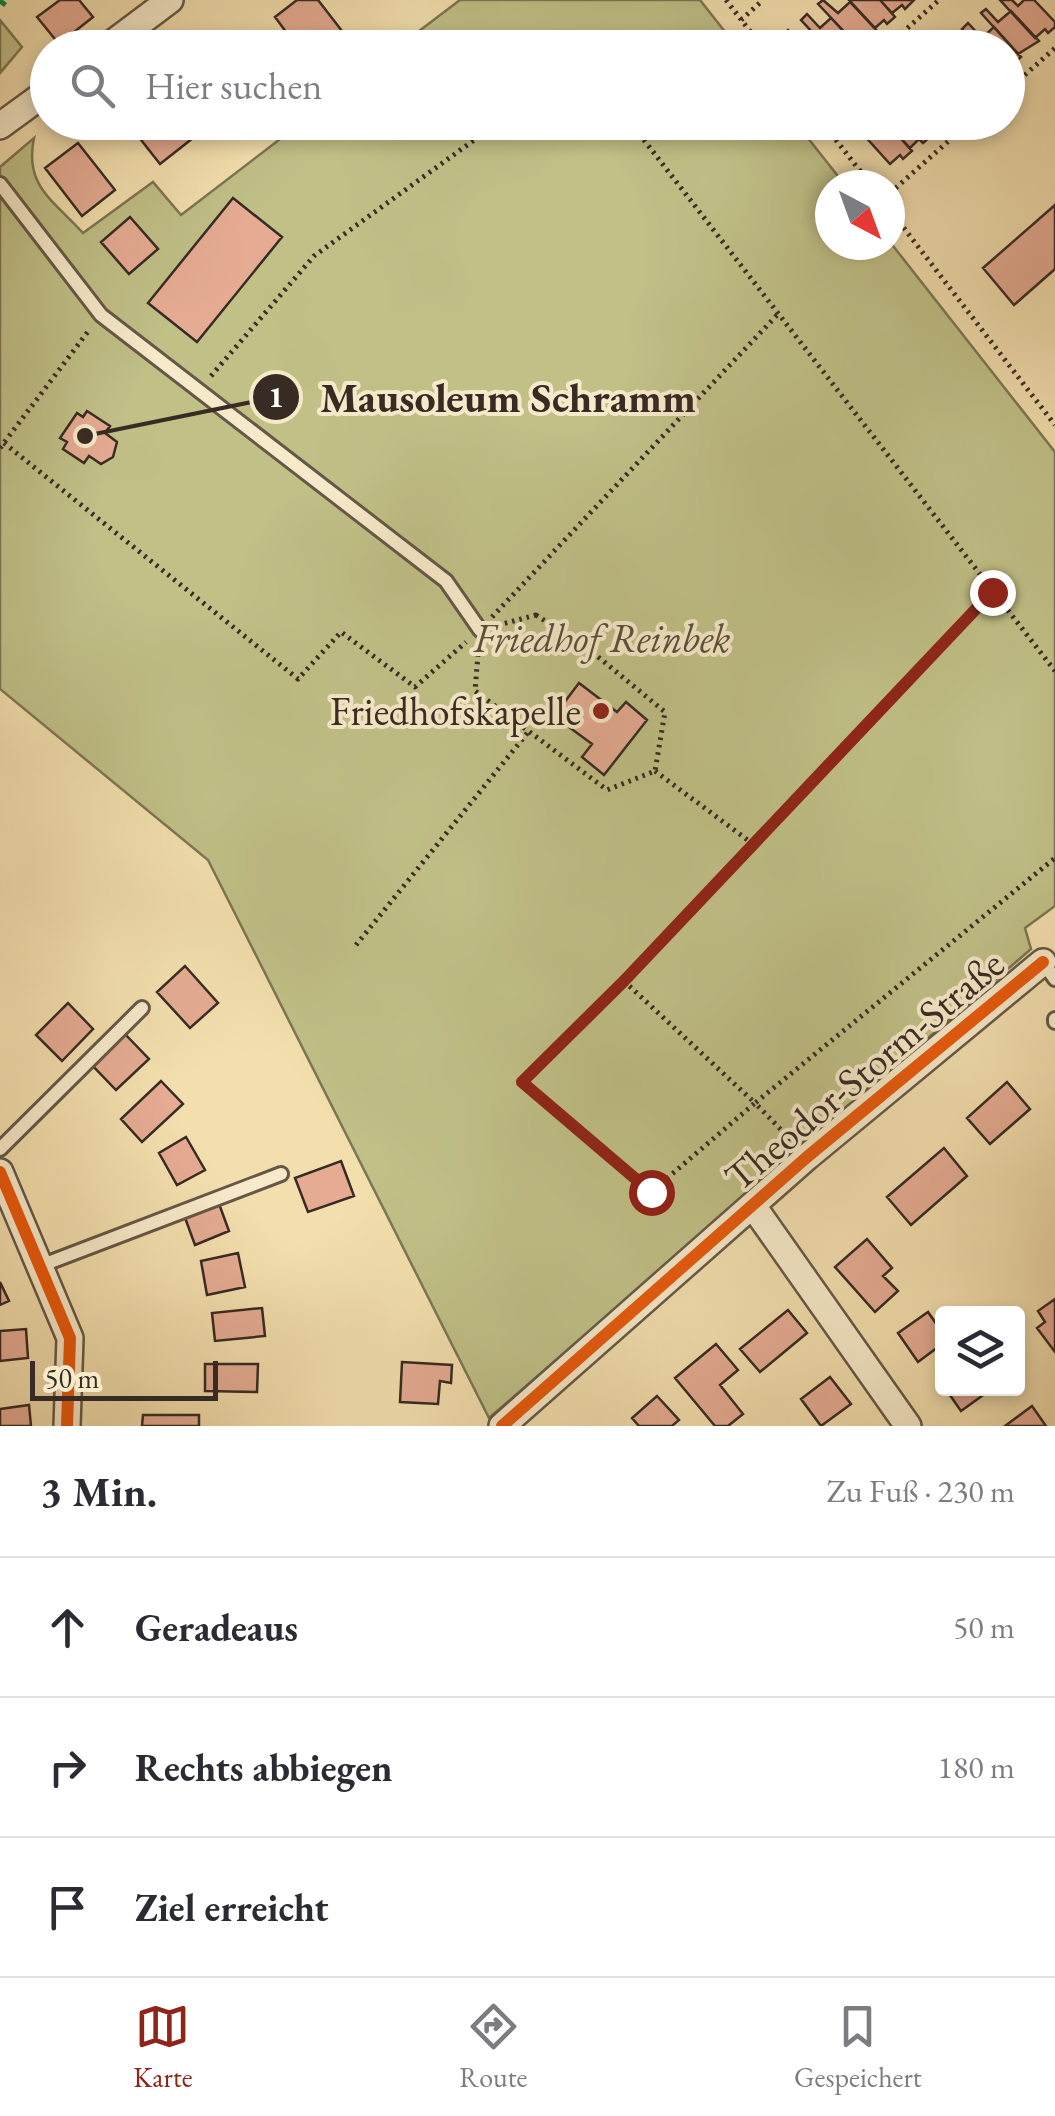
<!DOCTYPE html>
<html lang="de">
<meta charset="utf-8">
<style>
body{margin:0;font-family:"EB Garamond",serif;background:#f7f7f7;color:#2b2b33}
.controls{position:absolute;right:30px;bottom:30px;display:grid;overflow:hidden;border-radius:10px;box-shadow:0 5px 15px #0003}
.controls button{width:90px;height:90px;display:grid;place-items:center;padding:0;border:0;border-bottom:2px solid #e1e1e2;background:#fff;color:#2b2b33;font:50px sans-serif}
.compass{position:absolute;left:815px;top:170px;width:90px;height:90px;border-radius:50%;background:#fff;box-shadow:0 5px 15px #0003;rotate:139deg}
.scale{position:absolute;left:30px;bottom:25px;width:188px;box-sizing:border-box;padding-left:10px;border:5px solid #372b23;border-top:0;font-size:28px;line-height:35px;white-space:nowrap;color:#372b23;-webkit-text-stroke:8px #f7eaca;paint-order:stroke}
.stop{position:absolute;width:30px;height:30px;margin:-22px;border:8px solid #8f2418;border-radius:50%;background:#fff}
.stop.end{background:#8f2418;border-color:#fff;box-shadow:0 2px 10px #0008}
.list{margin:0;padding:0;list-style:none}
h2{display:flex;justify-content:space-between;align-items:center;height:130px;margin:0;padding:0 40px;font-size:42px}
h2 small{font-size:32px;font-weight:400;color:#7c7c81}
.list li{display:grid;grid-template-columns:65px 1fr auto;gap:30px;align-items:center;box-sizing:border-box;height:140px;padding:0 40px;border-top:2px solid #e1e1e2}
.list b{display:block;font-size:38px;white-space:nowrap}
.list em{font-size:32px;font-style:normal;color:#7c7c81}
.icon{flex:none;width:55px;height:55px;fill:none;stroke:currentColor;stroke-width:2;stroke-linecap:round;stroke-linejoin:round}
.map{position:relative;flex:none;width:1055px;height:1426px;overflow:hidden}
.search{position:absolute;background:#fff;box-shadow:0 5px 15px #0003;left:30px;right:30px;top:30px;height:110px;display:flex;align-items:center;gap:25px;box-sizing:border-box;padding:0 35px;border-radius:55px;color:#7c7c81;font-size:38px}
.sheet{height:550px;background:#fff}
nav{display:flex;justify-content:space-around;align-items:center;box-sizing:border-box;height:140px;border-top:2px solid #e1e1e2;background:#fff;font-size:28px;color:#7c7c81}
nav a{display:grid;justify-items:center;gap:5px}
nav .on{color:#8f2418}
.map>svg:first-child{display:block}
.green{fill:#c0c087;stroke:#7c7655;stroke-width:2.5}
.building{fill:#e5ac93;stroke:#372b23;stroke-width:2.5}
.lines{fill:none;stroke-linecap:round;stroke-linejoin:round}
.lane-casing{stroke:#665846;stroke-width:18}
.street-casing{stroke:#665846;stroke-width:30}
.path{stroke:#372b23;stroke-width:5;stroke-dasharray:2.5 5;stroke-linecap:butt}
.lane{stroke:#f7eaca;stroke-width:12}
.street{stroke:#f7eaca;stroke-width:25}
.quiet{stroke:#00873e;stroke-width:10;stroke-dasharray:20 10;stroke-linecap:butt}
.cycleway-casing{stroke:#f7eaca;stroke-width:19}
.cycleway{stroke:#e8590c;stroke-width:12}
.route{stroke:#8f2418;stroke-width:12}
.poi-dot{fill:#8f2418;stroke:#f7eaca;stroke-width:4}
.labels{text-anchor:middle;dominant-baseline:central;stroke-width:8;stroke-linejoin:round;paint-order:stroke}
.park-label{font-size:40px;font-style:italic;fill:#59503c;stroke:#f7eaca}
.poi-label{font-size:40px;fill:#372b23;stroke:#f7eaca;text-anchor:end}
.street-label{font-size:40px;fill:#372b23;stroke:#f7eaca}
.leader{fill:none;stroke:#372b23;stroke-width:4}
.callout-dot{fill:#372b23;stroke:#f7eaca;stroke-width:4}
.mark-label{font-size:30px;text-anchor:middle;font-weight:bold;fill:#fff}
.callout-label{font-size:42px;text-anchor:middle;font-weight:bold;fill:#372b23;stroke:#f7eaca;stroke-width:8;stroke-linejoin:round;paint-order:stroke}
</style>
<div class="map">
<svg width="1055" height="1426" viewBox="0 0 1055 1426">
<rect width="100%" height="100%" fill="#f3dfae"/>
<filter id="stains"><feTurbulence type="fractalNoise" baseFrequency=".002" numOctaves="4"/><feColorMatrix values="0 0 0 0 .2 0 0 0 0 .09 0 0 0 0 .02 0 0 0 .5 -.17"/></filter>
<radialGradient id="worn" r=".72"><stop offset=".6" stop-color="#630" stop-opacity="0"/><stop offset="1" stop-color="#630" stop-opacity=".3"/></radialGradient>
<!-- green -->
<path class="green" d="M460,0h240l37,47h-339z
M0,20l22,27 -22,26z
M301,123h495l49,62h-15v60h60v-3l165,210v454l-30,22 6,21 -542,469 -281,-558 -208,-171v-522l34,-29c-10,48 19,62 49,95l70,-51 28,33z"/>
<!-- building -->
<path class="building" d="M60,0h19l14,17 -34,27 -22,-27z
M297,0h21l31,40 -10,8h-41l-23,-31z
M823,0l15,13 12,-11 28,30 -9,8 -4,-4 -9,8 -38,-40z
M849,0h31l15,17 -8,7 -3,-4 -9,8z
M880,0h34l-9,9 -3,-4 -10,8z
M1000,0h12l6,6 6,-6h10l21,22v5l-7,6 -3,-4 -10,9z
M986,9l12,13 13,-11 28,30 -21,13 -37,-41z
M807,14l13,14 11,-10 28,30h-32l-26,-28z
M968,23l14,15 12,-11 27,30 -9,8 -4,-3v-14h-29l-17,-19z
M788,30l13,14 13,-11 13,15h-35l-10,-12z
M127,122h53l13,16 -33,26z
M864,122l9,10 13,-10 26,29 -9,8 -3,-4 -10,9 -37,-41z
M886,122h33l12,14 -8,7 -4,-4 -9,9z
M919,122h27l-5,5 -4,-4 -10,9z
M78,143l37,47 -33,26 -37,-48z
M233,198l49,39 -85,105 -49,-39z
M1055,205v64l-41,36 -31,-37z
M130,217l28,32 -29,25 -28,-32z
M87,411l23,15 -5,7 12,9 -4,15 -12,7 -12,-8 -5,7 -21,-14 4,-7 -7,-4 17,-25 6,4z
M579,683l38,29 9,-10 21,18 -43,55 -22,-18 10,-13 -38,-28z
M185,966l33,37 -28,25 -33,-36z
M68,1003l25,26 -31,32 -26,-26z
M123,1032l26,27 -33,31 -26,-27z
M161,1081l22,23 -41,38 -21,-23z
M1007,1082l23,27 -40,35 -23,-26z
M186,1137l19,33 -28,15 -18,-32z
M944,1148l23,28 -56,49 -24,-28z
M341,1161l13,35 -46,16 -13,-34z
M218,1201l11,30 -34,14 -11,-30z
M867,1239l25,29 -9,8 15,15 -23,21 -40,-45z
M238,1253l7,34 -38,8 -6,-34z
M0,1282l9,19 -9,4z
M1055,1299v53l-18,-24 8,-6 -7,-11z
M262,1308l3,28 -50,5 -3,-28z
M788,1310l19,23 -47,39 -20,-23z
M928,1312l14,20v12l-24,18 -20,-29z
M26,1329l2,29 -28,3v-30z
M716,1344l22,26 -18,15 23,29 -15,12h-13l-40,-48z
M402,1362l50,3 -1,18 -11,-2 -2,23 -38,-2z
M205,1364h53l-1,28 -52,-1z
M830,1377l21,27 -30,22 -20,-27z
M945,1388h48l-32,23z
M657,1396l22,24 -7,6h-33l-7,-8z
M29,1405l2,21h-31v-17z
M1032,1406l14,20h-41z
M143,1415h56v11h-57z"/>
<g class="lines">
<!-- lane casing -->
<g class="lane-casing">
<path id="lane" d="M0,184l101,131 345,266 34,49
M1043,962l12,17
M1055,1019v3
M0,1149l142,-141
M40,1266l241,-92"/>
</g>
<!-- street casing -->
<g class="street-casing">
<path id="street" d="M106,48l64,-48
M0,126l48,-35
M0,1172l70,166 -3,88
M753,1206l155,220
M502,1426l305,-269 236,-195"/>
</g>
<!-- path -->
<path class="path" d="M726,0l37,48
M741,20l22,-20
M885,48l54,-48
M1008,90l47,-42
M630,122l363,469
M822,122l49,63
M890,193l80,-71
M890,210l165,215
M211,376l103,-120 185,-134
M4,443l294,236 43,-47 74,55 51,-45
M0,448l90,-119
M536,615l55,36 74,61 -10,59 -48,19 -132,-99 5,-61z
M492,617l286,-303
M655,771l98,73 240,-253 62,80
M356,945l173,-214
M624,981l131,122 -104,89 -129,-110 231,-238
M791,1140l-36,-37 300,-245"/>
<!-- lane -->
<use href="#lane" class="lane"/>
<!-- street -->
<use href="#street" class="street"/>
<!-- quiet -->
<path class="quiet" d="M0,4l3,-4"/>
<!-- cycleway casing -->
<g class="cycleway-casing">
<path id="cycleway" d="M0,1172l70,166 -3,88
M502,1426l305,-269 236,-195"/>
</g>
<!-- cycleway -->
<use href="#cycleway" class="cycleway"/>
</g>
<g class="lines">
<!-- route -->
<path class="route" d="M651,1192l-129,-110 102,-101 368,-389"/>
</g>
<!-- markers -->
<circle class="poi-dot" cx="601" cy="711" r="10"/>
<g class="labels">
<!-- park labels -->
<g class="park-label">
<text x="602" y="638">Friedhof Reinbek</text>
</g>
<!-- poi labels -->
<g class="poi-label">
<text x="581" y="711">Friedhofskapelle</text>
</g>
<!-- street labels -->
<g class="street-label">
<text transform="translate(864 1070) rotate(-40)">Theodor-Storm-Straße</text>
</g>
</g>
<!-- callouts -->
<path class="leader" d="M85 436L276 397"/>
<g class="callout-dot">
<circle cx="85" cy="436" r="10"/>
<circle cx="276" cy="397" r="25"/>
</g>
<g class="mark-label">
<text x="276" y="407">1</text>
</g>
<g class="callout-label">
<text x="508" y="412">Mausoleum Schramm</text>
</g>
<rect width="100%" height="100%" filter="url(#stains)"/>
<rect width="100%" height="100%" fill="url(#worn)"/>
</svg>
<div class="controls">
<button><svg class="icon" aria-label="layers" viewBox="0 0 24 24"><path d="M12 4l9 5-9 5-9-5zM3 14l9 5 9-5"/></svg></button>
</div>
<svg class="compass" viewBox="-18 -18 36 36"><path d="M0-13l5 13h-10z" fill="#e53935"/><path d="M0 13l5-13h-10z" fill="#7c7c81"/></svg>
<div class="scale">50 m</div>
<div class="stop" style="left:651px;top:1192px"></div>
<div class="stop end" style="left:992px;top:592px"></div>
<div class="search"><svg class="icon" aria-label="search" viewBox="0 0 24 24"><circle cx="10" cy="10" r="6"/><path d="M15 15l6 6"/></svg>Hier suchen</div>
</div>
<section class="sheet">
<h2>3 Min.<small>Zu Fuß · 230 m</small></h2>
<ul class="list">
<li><svg class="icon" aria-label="ahead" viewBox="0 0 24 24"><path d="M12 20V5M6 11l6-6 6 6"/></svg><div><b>Geradeaus</b></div><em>50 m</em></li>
<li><svg class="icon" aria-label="right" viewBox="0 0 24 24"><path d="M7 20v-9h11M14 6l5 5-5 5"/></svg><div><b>Rechts abbiegen</b></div><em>180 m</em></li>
<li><svg class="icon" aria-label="arrive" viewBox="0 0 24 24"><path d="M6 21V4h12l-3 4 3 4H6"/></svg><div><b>Ziel erreicht</b></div></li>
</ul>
</section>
<nav>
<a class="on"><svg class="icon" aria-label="map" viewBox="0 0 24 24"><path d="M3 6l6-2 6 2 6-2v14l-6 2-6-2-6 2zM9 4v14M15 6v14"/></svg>Karte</a>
<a><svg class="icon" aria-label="directions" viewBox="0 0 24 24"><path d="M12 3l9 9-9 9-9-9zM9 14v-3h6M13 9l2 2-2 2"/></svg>Route</a>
<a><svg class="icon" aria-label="saved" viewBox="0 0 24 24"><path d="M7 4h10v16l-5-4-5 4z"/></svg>Gespeichert</a>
</nav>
